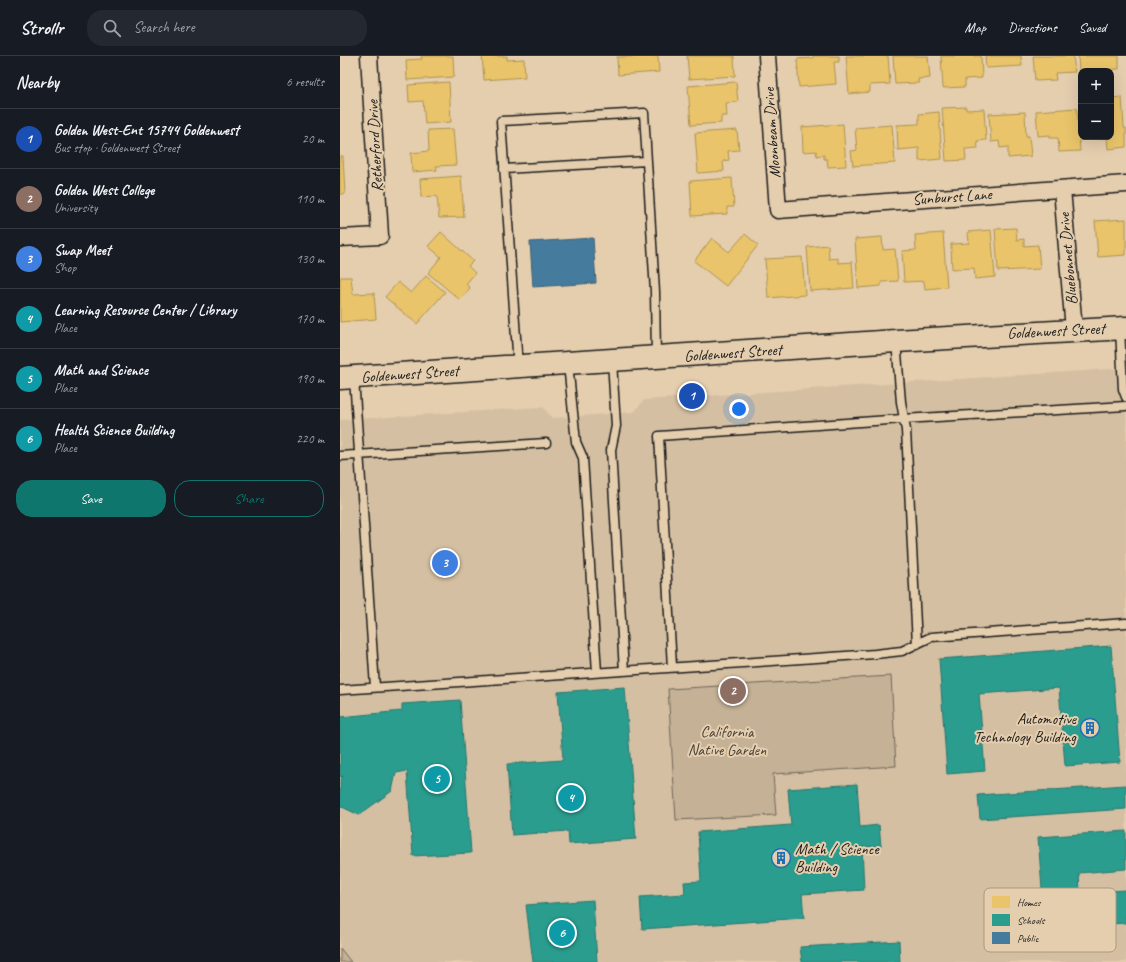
<!DOCTYPE html>
<meta charset="utf-8">
<style>
body{margin:0;font-family:Caveat,sans-serif;background:#242831;color:#f1f3f6}
.controls{position:absolute;right:12px;top:12px;display:grid;overflow:hidden;border-radius:8px;box-shadow:0 4px 16px #0002}
.controls button{width:36px;height:36px;display:grid;place-items:center;padding:0;border:0;border-bottom:1px solid #363941;background:#171b24;color:#f1f3f6;font:20px sans-serif}
.you{position:absolute;left:399px;top:353px;width:14px;height:14px;margin:-10px;border:3px solid #fff;border-radius:50%;background:#1a73e8;box-shadow:0 0 0 6px #1a73e833}
.badge{display:grid;place-items:center;width:26px;height:26px;border-radius:50%;background:#0f766e;color:#fff;font-size:13px;font-weight:700}
.pin{position:absolute;translate:-50% -50%;border:2px solid #fff;box-shadow:0 1px 4px #0006}
.list{margin:0;padding:0;list-style:none}
h2{display:flex;justify-content:space-between;align-items:center;height:52px;margin:0;padding:0 16px;font-size:17px}
h2 small{font-size:13px;font-weight:400;color:#9ea1a6}
.list li{display:grid;grid-template-columns:26px 1fr auto;gap:12px;align-items:center;box-sizing:border-box;height:60px;padding:0 16px;border-top:1px solid #363941}
.list b{display:block;font-size:15px;white-space:nowrap}
.list p{margin:0;font-size:13px;white-space:nowrap;color:#9ea1a6}
.list em{font-size:13px;font-style:normal;color:#9ea1a6}
.actions{display:flex;gap:8px;padding:12px 16px}
.actions a{flex:1;padding:9px 0;border:1px solid #0f766e;border-radius:16px;text-align:center;font-size:14px;color:#0f766e}
.actions .main{background:#0f766e;color:#fff}
.icon{flex:none;width:22px;height:22px;fill:none;stroke:currentColor;stroke-width:2;stroke-linecap:round;stroke-linejoin:round}
.map{position:relative;flex:none;width:786px;height:906px;overflow:hidden}
header{display:flex;align-items:center;gap:24px;box-sizing:border-box;height:56px;padding:0 20px;background:#171b24;border-bottom:1px solid #363941}
header strong{font-size:19px}
nav{display:flex;gap:22px;margin-inline-start:auto;font-size:14px}
.search{width:280px;height:36px;background:#242831;display:flex;align-items:center;gap:10px;box-sizing:border-box;padding:0 14px;border-radius:16px;color:#9ea1a6;font-size:15px}
main{display:flex}
aside{flex:1;background:#171b24}
.map>svg:first-child{display:block}
.built{fill:#d4bfa2}
.green{fill:#c4b196;stroke:#706659}
.homes{fill:#e9c46a;stroke:#ac9253}
.schools{fill:#2a9d8f;stroke:#26766c}
.public{fill:#457b9d;stroke:#395e76}
.lines{fill:none;stroke-linecap:round;stroke-linejoin:round}
.service-casing{stroke:#1c1c1c;stroke-width:11}
.minor-casing{stroke:#1c1c1c;stroke-width:19}
.secondary-casing{stroke:#1c1c1c;stroke-width:25}
.service{stroke:#e5ceae;stroke-width:8}
.minor{stroke:#e5ceae;stroke-width:16}
.secondary{stroke:#e5ceae;stroke-width:22}
.labels{text-anchor:middle;dominant-baseline:central;stroke-width:4;stroke-linejoin:round;paint-order:stroke}
.street-label{font-size:16px;fill:#1c1c1c;stroke:#e5ceae}
.poi-label{font-size:16px;fill:#1c1c1c;stroke:#e5ceae;text-anchor:end}
.park-label{font-size:16px;fill:#46413a;stroke:#e5ceae}
.key{fill:#e5ceae;stroke:#a99982;stroke-width:1}
.key-label{font-size:11px;fill:#1c1c1c}
</style>
<header>
<strong>Strollr</strong>
<div class="search"><svg class="icon" aria-label="search" viewBox="0 0 24 24"><circle cx="10" cy="10" r="6"/><path d="M15 15l6 6"/></svg>Search here</div>
<nav><a>Map</a><a>Directions</a><a>Saved</a></nav>
</header>
<main>
<aside>
<h2>Nearby<small>6 results</small></h2>
<ul class="list">
<li><span class="badge" style="background:#1a4fb4">1</span><div><b>Golden West-Ent 15744 Goldenwest</b><p>Bus stop · Goldenwest Street</p></div><em>20 m</em></li>
<li><span class="badge" style="background:#8d6e63">2</span><div><b>Golden West College</b><p>University</p></div><em>110 m</em></li>
<li><span class="badge" style="background:#3f7fe0">3</span><div><b>Swap Meet</b><p>Shop</p></div><em>130 m</em></li>
<li><span class="badge" style="background:#0f9aa8">4</span><div><b>Learning Resource Center / Library</b><p>Place</p></div><em>170 m</em></li>
<li><span class="badge" style="background:#0f9aa8">5</span><div><b>Math and Science</b><p>Place</p></div><em>190 m</em></li>
<li><span class="badge" style="background:#0f9aa8">6</span><div><b>Health Science Building</b><p>Place</p></div><em>220 m</em></li>
</ul>
<div class="actions"><a class="main">Save</a><a>Share</a></div>
</aside>
<div class="map">
<svg width="786" height="906" viewBox="0 0 786 906">
<rect width="100%" height="100%" fill="#e5ceae"/>
<filter id="ink" filterUnits="userSpaceOnUse"><feTurbulence type="fractalNoise" baseFrequency=".025" numOctaves="2"/><feDisplacementMap in="SourceGraphic" scale="8" xChannelSelector="R" yChannelSelector="G"/><feConvolveMatrix kernelMatrix="1 2 1 2 8 2 1 2 1" color-interpolation-filters="sRGB"/></filter>
<g filter="url(#ink)">
<!-- built -->
<path class="built" d="M786,312v594h-786v-542l203,-13 9,11 82,-6 10,-12z"/>
<!-- green -->
<path class="green" d="M551,620l5,90 -123,8 3,41 -100,5 -8,-131z
M0,892l11,14h-11z"/>
<!-- homes -->
<path class="homes" d="M81,0h32l1,21 -47,3 -1,-20 16,-1z
M142,0h25v4l17,-1 1,18 -41,3z
M318,0l1,16 -41,3 -1,-18z
M347,0h47l1,20 -46,3z
M473,0h26v6h-5l2,22 -37,3 -2,-28 16,-1z
M506,0h42l2,28 -20,1v7l-21,2z
M553,0h35l2,22 -12,1 1,4 -24,1z
M601,0h40l1,22 -17,1v8l-22,1z
M645,0h36l1,10 -36,2z
M693,0h40l2,16 -20,1 1,7 -21,1z
M738,0h41v13l-40,2z
M109,26l2,40 -26,2 -2,-23 -14,1 -1,-17z
M396,26l2,20 -12,1 1,13h-6v7l-30,2 -3,-39z
M782,41l2,31h2v19l-18,2 -1,-11 -12,1v-2h16v-39z
M626,51v3l18,-1 2,31 -9,1 1,7 -13,1 1,11 -20,1 -4,-53z
M737,52l3,43 -21,1 -1,-14h-8v-3l-12,1 -2,-25z
M599,56l3,47 -23,2v-13l-21,2 -1,-25 22,-1v-10z
M685,56l1,24h3l2,20 -23,2v-11l-8,1 -1,-7 -8,1 -2,-28z
M503,68l3,42 -18,1 -1,-8h-3v-4l-7,1 -1,-5 -13,1 -1,-25z
M552,69l3,38 -42,3 -2,-15 6,-1 -2,-22z
M113,73l3,36 -20,1 1,4 -25,2 -1,-19 18,-2 -1,-21z
M397,74l2,20 -11,1 1,9 -6,1 1,10 -26,2 -3,-40z
M0,100h3l2,38h-5z
M121,120l3,41 -25,1 -2,-22 -16,1 -1,-18z
M392,122l2,29h-7v7l-35,2 -2,-35z
M786,163v36l-28,2 -3,-36z
M676,172l1,12 7,-1v7l14,-1 2,24 -42,2 -3,-42z
M651,174l4,47 -20,2 -1,-11 -22,1 -1,-25 18,-1 -1,-11z
M101,176l32,29 -5,5 7,7 -9,11 4,4 -10,12 -32,-27 13,-16 -13,-11z
M603,177l4,54 -22,2 -1,-8 -20,1 -2,-31 14,-1 -1,-15z
M405,178l13,11 -32,41 -32,-25 18,-23 17,14z
M542,181l1,13 12,-1 3,32 -17,1v4l-23,2 -3,-49z
M488,189l1,14 9,-1v5l14,-1 2,26 -44,3 -3,-44z
M462,201l3,38 -37,3 -3,-39z
M86,220l19,16 -28,32 -32,-27 13,-15 13,11z
M0,221h11l2,17 21,-1 2,26 -36,3z"/>
<!-- schools -->
<path class="schools" d="M771,590l9,116 -55,4 -6,-78 -80,6 6,77 -38,3 -8,-115z
M285,631l11,152 -67,5 -1,-13 -56,4 -5,-71 56,-4 -5,-68z
M120,644l11,153 -58,3 -6,-85 -11,2 -4,18 -33,24 -19,-9v-25l3,-5 -3,1v-60l62,-6v-7z
M517,728l3,43 19,-2 2,21 -19,1 2,43 -62,4 2,24 -162,11 -2,-32 45,-3 -1,-12 17,-1 -3,-49 93,-7 -3,-36z
M786,729v24l-146,10 -2,-24z
M786,775v38l-47,4 1,20 46,-3v33l-81,5 -7,-91z
M253,844l4,62h-64l-7,-57z
M559,885l1,21h-98l-2,-15z"/>
<!-- public -->
<path class="public" d="M253,182l3,45 -63,4 -3,-45z"/>
<g class="lines">
<!-- service casing -->
<g class="service-casing">
<path id="service" d="M164,113l143,-8
M780,273l3,60 3,8
M556,285l5,61 5,28 11,214
M272,305l4,65 -5,24 13,221
M228,308l8,78 7,16 14,214
M178,310l-17,-245 143,-8 11,179 1,65
M14,322l21,309
M0,400l206,-13
M332,611l-13,-231 244,-17 223,-13
M0,634l535,-36 27,-3 29,-14 195,-14"/>
</g>
<!-- minor casing -->
<g class="minor-casing">
<path id="minor" d="M427,0l11,154 348,-26
M722,133l12,141
M0,182l40,-2 -11,-180"/>
</g>
<!-- secondary casing -->
<g class="secondary-casing">
<path id="secondary" d="M0,322l556,-37 230,-13"/>
</g>
<!-- service -->
<use href="#service" class="service"/>
<!-- minor -->
<use href="#minor" class="minor"/>
<!-- secondary -->
<use href="#secondary" class="secondary"/>
</g>
</g>
<!-- icons -->
<defs>
<g id="building-ring" transform="scale(1)"><circle r="9.5" fill="#e5ceae" stroke="#1f6fb2" stroke-width="1.5"/><path d="M-4-6H4V6H1V3H-1V6H-4ZM-2.5-4.3h1.7v1.8h-1.7ZM.8-4.3h1.7v1.8H.8ZM-2.5-1h1.7V.8h-1.7ZM.8-1h1.7V.8H.8Z" fill="#1f6fb2"/></g>
</defs>
<g fill-rule="evenodd">
<use href="#building-ring" x="750" y="672"/>
<use href="#building-ring" x="441" y="802"/>
</g>
<g class="labels">
<!-- street labels -->
<g class="street-label">
<text transform="translate(432 77) rotate(-94)">Moonbeam Drive</text>
<text transform="translate(35 90) rotate(-93)">Retherford Drive</text>
<text transform="translate(612 141) rotate(-4)">Sunburst Lane</text>
<text transform="translate(728 203) rotate(-95)">Bluebonnet Drive</text>
<text transform="translate(716 275) rotate(-3)">Goldenwest Street</text>
<text transform="translate(393 297) rotate(-4)">Goldenwest Street</text>
<text transform="translate(70 318) rotate(-4)">Goldenwest Street</text>
</g>
<!-- poi labels -->
<g class="poi-label">
<text x="736" y="663">Automotive<tspan x="736" dy="18">Technology Building</tspan></text>
<text x="455" y="793" text-anchor="start">Math / Science<tspan x="455" dy="18">Building</tspan></text>
</g>
<!-- park labels -->
<g class="park-label">
<text x="387" y="676">California<tspan x="387" dy="18">Native Garden</tspan></text>
</g>
</g>
<!-- legend -->
<rect x="644" y="832" width="132" height="64" rx="6" class="key"/>
<rect x="652" y="840" width="18" height="12" fill="#e9c46a"/>
<rect x="652" y="858" width="18" height="12" fill="#2a9d8f"/>
<rect x="652" y="876" width="18" height="12" fill="#457b9d"/>
<g class="key-label">
<text x="677" y="850">Homes</text>
<text x="677" y="868">Schools</text>
<text x="677" y="886">Public</text>
</g>
</svg>
<div class="controls">
<button>+</button>
<button>−</button>
</div>
<div class="you"></div>
<div class="pin badge" style="left:352px;top:340px;background:#1a4fb4">1</div>
<div class="pin badge" style="left:393px;top:635px;background:#8d6e63">2</div>
<div class="pin badge" style="left:105px;top:507px;background:#3f7fe0">3</div>
<div class="pin badge" style="left:231px;top:742px;background:#0f9aa8">4</div>
<div class="pin badge" style="left:97px;top:723px;background:#0f9aa8">5</div>
<div class="pin badge" style="left:222px;top:877px;background:#0f9aa8">6</div>
</div>
</main>
